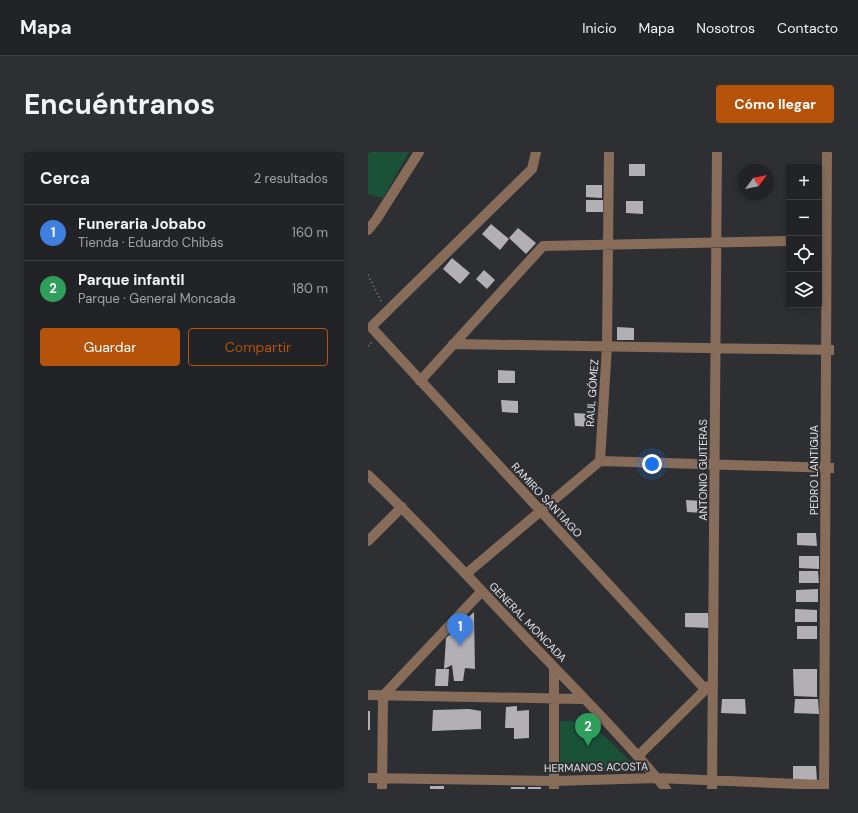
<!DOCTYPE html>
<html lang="es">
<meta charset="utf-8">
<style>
body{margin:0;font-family:"DM Sans",sans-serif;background:#2e2f32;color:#f1f3f6}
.controls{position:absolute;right:12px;top:12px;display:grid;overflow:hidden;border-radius:4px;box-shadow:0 2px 6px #0003}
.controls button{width:36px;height:36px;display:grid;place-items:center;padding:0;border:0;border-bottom:1px solid #3f4043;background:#222326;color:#f1f3f6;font:20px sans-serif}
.compass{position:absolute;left:370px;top:12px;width:36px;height:36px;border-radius:50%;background:#222326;box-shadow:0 2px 6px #0003;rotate:58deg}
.you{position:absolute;left:284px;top:312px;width:14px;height:14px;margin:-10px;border:3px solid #fff;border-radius:50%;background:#1a73e8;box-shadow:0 0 0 6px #1a73e833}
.badge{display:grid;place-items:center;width:26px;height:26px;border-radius:50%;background:#b45309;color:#fff;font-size:13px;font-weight:700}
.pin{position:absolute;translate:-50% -33px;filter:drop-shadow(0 1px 2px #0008)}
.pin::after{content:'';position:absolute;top:21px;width:14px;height:12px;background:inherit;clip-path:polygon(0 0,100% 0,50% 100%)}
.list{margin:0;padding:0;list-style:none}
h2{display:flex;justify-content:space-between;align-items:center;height:52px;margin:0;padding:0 16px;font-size:17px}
h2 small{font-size:13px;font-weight:400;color:#a2a4a7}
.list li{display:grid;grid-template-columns:26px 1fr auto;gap:12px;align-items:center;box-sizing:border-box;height:56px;padding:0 16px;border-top:1px solid #3f4043}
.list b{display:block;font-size:15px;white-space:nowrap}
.list p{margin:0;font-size:13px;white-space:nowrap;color:#a2a4a7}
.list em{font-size:13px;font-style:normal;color:#a2a4a7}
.actions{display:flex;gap:8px;padding:12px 16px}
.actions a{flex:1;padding:9px 0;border:1px solid #b45309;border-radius:4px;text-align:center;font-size:14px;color:#b45309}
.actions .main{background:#b45309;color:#fff}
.icon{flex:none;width:22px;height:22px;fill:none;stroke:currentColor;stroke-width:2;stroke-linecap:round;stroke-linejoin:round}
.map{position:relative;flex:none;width:466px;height:637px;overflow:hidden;border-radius:4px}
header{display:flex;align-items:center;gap:24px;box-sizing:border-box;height:56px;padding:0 20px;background:#222326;border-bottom:1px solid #3f4043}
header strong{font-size:19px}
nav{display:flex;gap:22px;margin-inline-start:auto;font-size:14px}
.intro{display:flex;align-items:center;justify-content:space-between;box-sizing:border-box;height:96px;padding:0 24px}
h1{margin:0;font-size:28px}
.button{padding:10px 18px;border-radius:4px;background:#b45309;color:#fff;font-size:14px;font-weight:700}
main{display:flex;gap:24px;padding:0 24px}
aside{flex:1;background:#222326;border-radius:4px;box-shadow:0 2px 6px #0003}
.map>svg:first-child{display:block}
.green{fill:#1a5238}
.building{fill:#b2b0b5}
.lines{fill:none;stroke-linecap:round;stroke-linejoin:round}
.path{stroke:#7e7e82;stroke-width:2;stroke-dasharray:1 3;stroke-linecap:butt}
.minor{stroke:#876c5a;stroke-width:10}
.labels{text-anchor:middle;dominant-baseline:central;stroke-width:4;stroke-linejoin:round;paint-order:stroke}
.street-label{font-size:11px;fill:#e1e1e4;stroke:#2e2f33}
</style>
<header>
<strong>Mapa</strong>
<nav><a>Inicio</a><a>Mapa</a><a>Nosotros</a><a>Contacto</a></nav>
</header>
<div class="intro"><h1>Encuéntranos</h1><a class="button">Cómo llegar</a></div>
<main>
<aside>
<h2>Cerca<small>2 resultados</small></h2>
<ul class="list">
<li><span class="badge" style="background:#3f7fe0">1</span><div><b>Funeraria Jobabo</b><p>Tienda · Eduardo Chibás</p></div><em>160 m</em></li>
<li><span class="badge" style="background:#2e9e5b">2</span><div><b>Parque infantil</b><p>Parque · General Moncada</p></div><em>180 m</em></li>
</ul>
<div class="actions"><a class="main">Guardar</a><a>Compartir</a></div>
</aside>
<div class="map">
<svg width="466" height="637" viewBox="0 0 466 637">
<rect width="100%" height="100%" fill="#2e2f33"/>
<!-- green -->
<path class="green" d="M0,0h41l-26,46 -15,-4z
M192,569l30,1 51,50 -81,-1z"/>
<!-- building -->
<path class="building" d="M261,12h16v12h-16z
M218,33h16v13l-16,-1z
M218,48h17v12h-17z
M258,49h17v13l-17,-1z
M123,72l18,15 -9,11 -18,-16z
M150,76l18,15 -10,11 -17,-16z
M84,106l18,15 -10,11 -17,-15z
M116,118l11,10 -8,9 -11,-10z
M249,175l17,1v12h-17z
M130,218l17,1v12h-17z
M133,248l17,1v12l-16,-1z
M206,261l17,1v13l-16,-1z
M318,348l17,1v12l-16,-1z
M429,381h19l1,13 -20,-1z
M431,404h20v13l-20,-1z
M431,419h19l1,12h-20z
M450,437v13h-22v-12z
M427,457l22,1v12h-22z
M106,460l1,57 -10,-1 -2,13h-9l-2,-16 -8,4h5l-1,17h-13l1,-17h8l2,-31z
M317,461h23l1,15 -24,-1z
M429,474h20v13h-20z
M425,517h24v28l-23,-1z
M354,547h23l1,15 -25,-1z
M427,547h23l1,15 -25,-1z
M149,554v5l12,-1v28l-15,1v-11h-9l1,-21z
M101,557l12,2v18l-49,2 1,-21z
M0,559h2v19h-2z
M425,614h23l1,15 -24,-1z
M62,634h14v3h-14z
M143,635h14v2h-14z
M160,635h13v2h-13z"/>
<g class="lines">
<!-- path -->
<path class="path" d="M0,123l14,28
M0,194l4,-4"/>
<!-- minor -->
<path class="minor" d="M168,0l-4,17 -161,158 334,362
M0,78l8,-10 43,-68
M85,192l381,6
M52,229l123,-135 246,-5
M232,309l234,7
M0,323c56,53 107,109 160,165 47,49 95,97 138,149
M0,389l34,-34
M98,422l134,-113 7,-115 2,-194
M0,543l216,4
M270,604l71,-70
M0,626l186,3 103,-3 167,7
M14,637l1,-93 99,-105
M186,637v-122
M344,637l5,-637
M456,637l3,-637"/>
</g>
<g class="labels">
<!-- street labels -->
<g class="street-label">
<text transform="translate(224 241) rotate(-86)">RAUL GÓMEZ</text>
<text transform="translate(335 318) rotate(-90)">ANTONIO GUITERAS</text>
<text transform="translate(446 318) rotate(-90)">PEDRO LANTIGUA</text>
<text transform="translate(179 348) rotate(47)">RAMIRO SANTIAGO</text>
<text transform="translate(160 470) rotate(46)">GENERAL MONCADA</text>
<text transform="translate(228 615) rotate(-1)">HERMANOS ACOSTA</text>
</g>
</g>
</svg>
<div class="controls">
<button>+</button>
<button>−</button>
<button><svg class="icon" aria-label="locate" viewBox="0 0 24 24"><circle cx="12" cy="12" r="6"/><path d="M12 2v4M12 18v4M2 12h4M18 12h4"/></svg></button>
<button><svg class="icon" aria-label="layers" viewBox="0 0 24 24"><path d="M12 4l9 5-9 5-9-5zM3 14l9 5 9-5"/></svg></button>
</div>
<svg class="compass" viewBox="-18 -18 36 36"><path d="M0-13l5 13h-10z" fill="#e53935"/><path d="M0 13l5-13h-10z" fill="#a2a4a7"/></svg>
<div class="you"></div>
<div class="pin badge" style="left:92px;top:494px;background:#3f7fe0">1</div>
<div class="pin badge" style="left:220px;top:594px;background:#2e9e5b">2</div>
</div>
</main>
